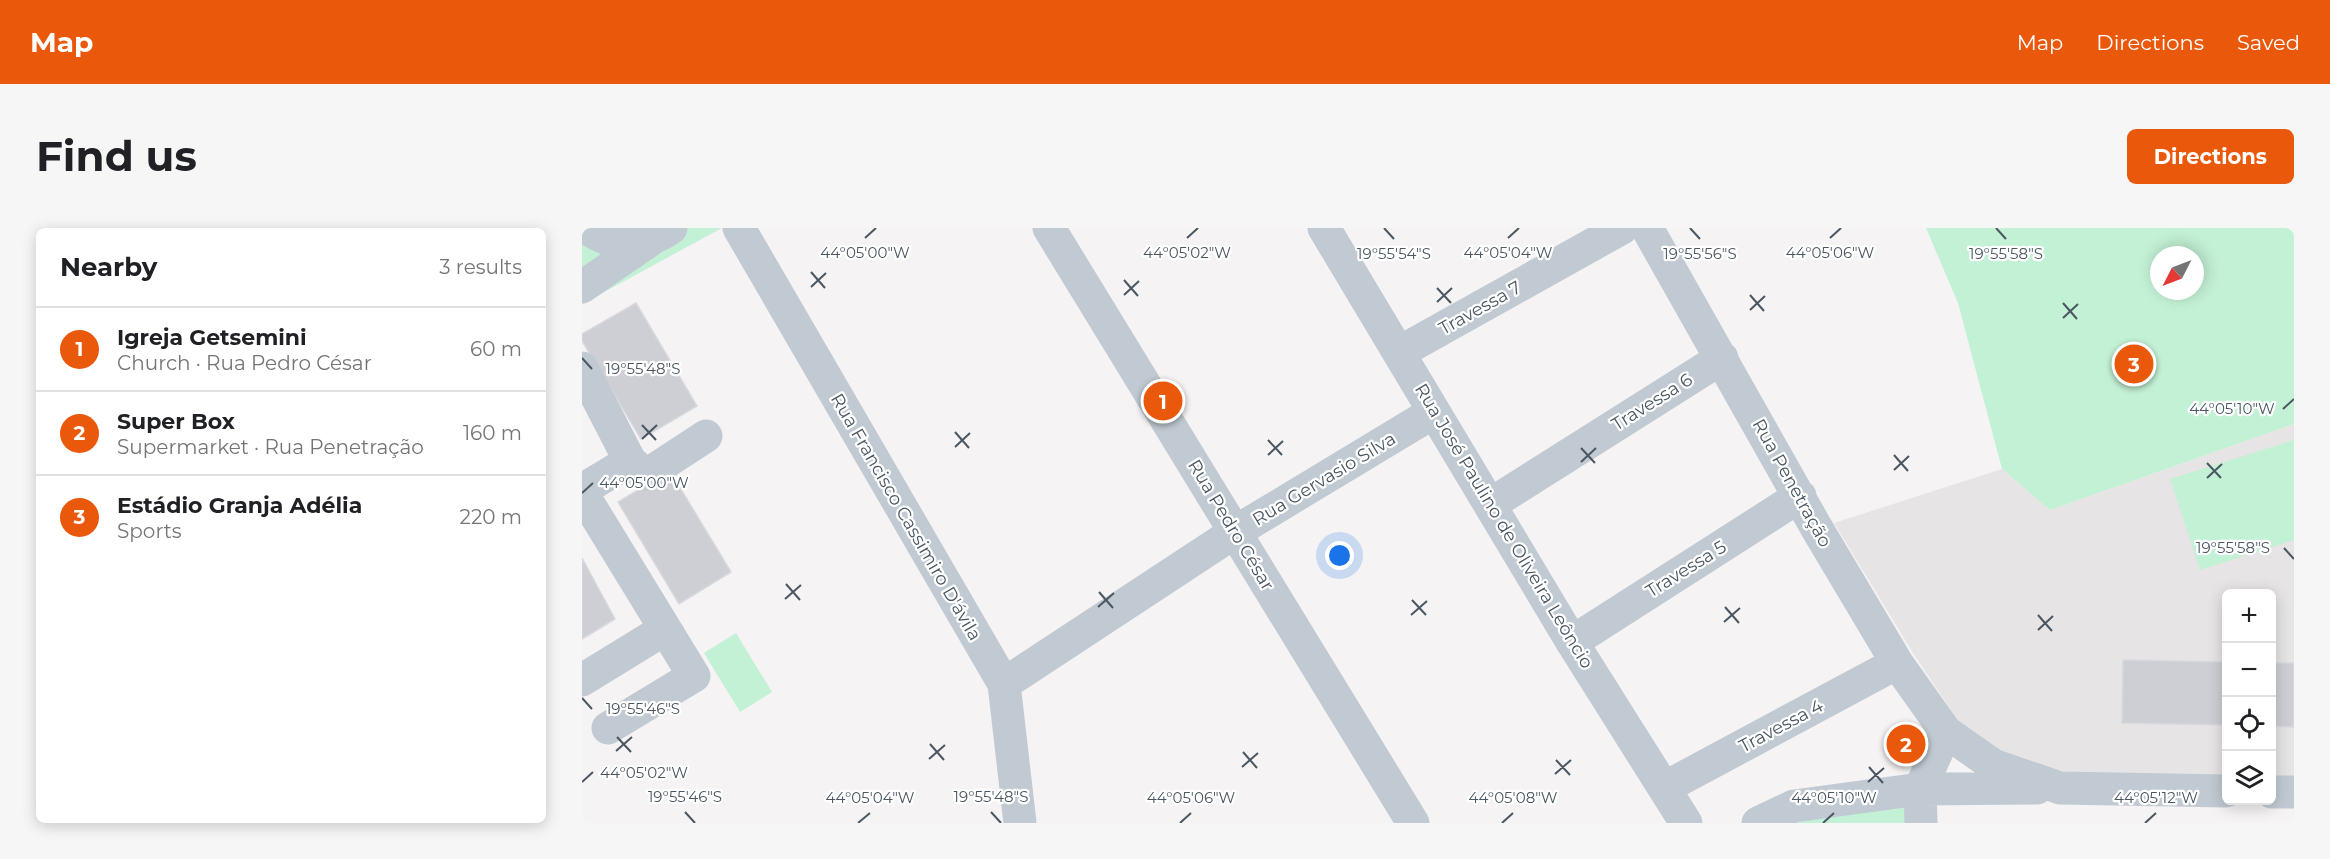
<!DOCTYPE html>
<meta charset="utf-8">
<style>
body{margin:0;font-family:Montserrat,sans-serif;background:#f6f6f6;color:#202124}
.controls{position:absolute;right:18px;bottom:18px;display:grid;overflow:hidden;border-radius:9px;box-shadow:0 3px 15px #0003}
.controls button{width:54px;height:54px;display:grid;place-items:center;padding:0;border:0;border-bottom:2px solid #e0e0e0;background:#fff;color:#202124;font:30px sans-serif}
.compass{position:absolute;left:1568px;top:18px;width:54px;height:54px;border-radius:50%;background:#fff;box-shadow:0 3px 15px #0003;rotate:228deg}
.you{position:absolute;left:758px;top:328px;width:21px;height:21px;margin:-15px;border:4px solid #fff;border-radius:50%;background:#1a73e8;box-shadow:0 0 0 9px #1a73e833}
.badge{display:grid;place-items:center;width:39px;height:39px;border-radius:50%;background:#ea580c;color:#fff;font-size:20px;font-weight:700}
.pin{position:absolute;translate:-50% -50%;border:3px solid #fff;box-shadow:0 2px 6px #0006}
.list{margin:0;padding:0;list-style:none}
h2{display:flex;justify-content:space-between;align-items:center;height:78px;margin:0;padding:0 24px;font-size:26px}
h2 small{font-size:20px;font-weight:400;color:#757577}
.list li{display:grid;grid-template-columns:39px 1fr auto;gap:18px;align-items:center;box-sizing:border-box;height:84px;padding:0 24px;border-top:2px solid #e0e0e0}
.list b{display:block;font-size:22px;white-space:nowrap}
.list p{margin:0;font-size:20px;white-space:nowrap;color:#757577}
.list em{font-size:20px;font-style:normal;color:#757577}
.icon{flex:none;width:33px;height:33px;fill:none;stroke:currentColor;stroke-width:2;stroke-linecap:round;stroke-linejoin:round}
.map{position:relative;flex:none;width:1712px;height:595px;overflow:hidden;border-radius:9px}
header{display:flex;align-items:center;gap:36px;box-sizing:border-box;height:84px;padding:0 30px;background:#ea580c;color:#fff}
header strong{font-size:28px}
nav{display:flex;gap:33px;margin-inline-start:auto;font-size:21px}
.intro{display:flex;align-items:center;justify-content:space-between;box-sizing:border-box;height:144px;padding:0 36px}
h1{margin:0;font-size:42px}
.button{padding:15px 27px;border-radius:9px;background:#ea580c;color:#fff;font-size:21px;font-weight:700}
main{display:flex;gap:36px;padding:0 36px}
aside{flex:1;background:#fff;border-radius:9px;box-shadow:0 3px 15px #0003}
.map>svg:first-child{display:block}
.education{fill:#e6e4e5}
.green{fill:#c3f1d5;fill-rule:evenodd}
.building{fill:#cdcfd5;stroke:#d7d9de;stroke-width:1.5}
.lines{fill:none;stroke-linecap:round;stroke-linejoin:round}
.minor{stroke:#c1cad2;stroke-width:33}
.ticks{fill:none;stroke:#4a5661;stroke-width:2}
.labels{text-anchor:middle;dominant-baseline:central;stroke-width:4.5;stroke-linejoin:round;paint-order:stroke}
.street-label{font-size:18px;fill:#4a5661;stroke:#fff}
.ticks-label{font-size:15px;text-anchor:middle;fill:#4a5661;stroke:#fff;stroke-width:4.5;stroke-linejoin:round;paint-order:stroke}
</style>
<header>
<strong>Map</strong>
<nav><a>Map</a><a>Directions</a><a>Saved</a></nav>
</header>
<div class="intro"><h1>Find us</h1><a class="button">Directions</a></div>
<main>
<aside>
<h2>Nearby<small>3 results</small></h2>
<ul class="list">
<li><span class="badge">1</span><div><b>Igreja Getsemini</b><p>Church · Rua Pedro César</p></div><em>60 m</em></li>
<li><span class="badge">2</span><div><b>Super Box</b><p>Supermarket · Rua Penetração</p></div><em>160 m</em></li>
<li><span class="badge">3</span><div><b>Estádio Granja Adélia</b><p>Sports</p></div><em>220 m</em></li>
</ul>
</aside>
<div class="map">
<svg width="1712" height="595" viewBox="0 0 1712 595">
<rect width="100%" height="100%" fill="#f5f3f3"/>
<!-- education -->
<path class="education" d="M1712,196v353h-22v-184h-46v184l-163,-1 -63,-21 -41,-33 -46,-69 -79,-130 168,-54 48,41z"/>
<!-- green -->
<path class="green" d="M0,0h140l-140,76z
M1344,0h368v196l-244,86 -48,-41 -44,-166zM1577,27h36v36h-36z
M1712,212v100l-94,30 -30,-91z
M154,405l36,59 -32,20 -36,-59z
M1329,577l-1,18h-115l1,-1z"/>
<!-- building -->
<path class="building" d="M54,75l61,103 -56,33 -59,-98v-7z
M88,243l61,101 -52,32 -61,-102z
M0,330l33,61 -33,20z
M1541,432l103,2v63l-104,-2z
M1690,435h22v64l-22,-1z"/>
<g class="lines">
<!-- minor -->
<path class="minor" d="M5,0c26,19 58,19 84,0
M157,0l265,456 16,139
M467,0l364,595
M742,0l248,414 114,181
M1065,0l169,299 81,136 49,69 47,33 67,23 166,3
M0,59l70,-48
M818,124l222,-124
M0,140l48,93
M0,262l48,-29 12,11 6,2 58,-38
M0,265l112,183 -86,52
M909,276l231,-146
M990,414l228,-146
M0,452l83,-51
M422,456l231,-152 199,-120
M1082,560l233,-125
M1690,564h22
M1176,595l36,-17 126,-17 117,-1
M1339,595l-1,-34 26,-57"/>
</g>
<!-- ticks -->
<path class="ticks" d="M802,0l10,11M1108,0l10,11M1414,0l10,11M283,10l11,-10M605,10l11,-10M926,10l11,-10M1248,10l11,-10M229,44l14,16M542,52l14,16M229,59l15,-14M855,60l14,15M542,67l15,-14M1168,67l14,16M855,74l15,-14M1481,75l14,16M1168,82l15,-14M1481,90l15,-14M0,130l10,11M1701,181l11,-10M60,197l14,15M373,204l14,16M60,211l15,-14M686,212l14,15M373,219l15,-14M999,220l14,15M686,227l15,-14M1312,227l14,16M999,234l15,-14M1625,235l14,15M1312,242l15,-14M1625,250l15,-14M0,265l11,-10M1702,320l10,11M204,356l14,16M517,364l14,16M203,371l16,-14M830,372l14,15M516,379l16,-14M1143,379l14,16M829,387l16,-14M1456,387l14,16M1142,394l16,-14M1456,402l15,-14M0,470l10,11M35,509l14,15M348,516l14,16M34,523l16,-14M661,524l14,16M347,531l16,-14M974,532l14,15M660,539l16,-14M1287,539l14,16M973,546l16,-14M0,554l11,-10M1286,554l16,-14M103,584l10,11M409,584l10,11M276,595l12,-10M598,595l11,-10M920,595l11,-10M1241,595l11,-10M1563,595l11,-10"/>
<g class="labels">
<!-- street labels -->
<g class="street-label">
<text transform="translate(898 80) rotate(-29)">Travessa 7</text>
<text transform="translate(1070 174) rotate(-32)">Travessa 6</text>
<text transform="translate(742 251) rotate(-31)">Rua Gervasio Silva</text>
<text transform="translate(1210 255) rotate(61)">Rua Penetração</text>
<text transform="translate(324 289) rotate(60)">Rua Francisco Cassimiro D'ávila</text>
<text transform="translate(649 297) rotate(59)">Rua Pedro César</text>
<text transform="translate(922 298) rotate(59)">Rua José Paulino de Oliveira Leôncio</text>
<text transform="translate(1104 341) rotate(-32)">Travessa 5</text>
<text transform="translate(1199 498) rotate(-28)">Travessa 4</text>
</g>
</g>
<g class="ticks-label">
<text x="283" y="30">44°05'00"W</text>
<text x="605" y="30">44°05'02"W</text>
<text x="1248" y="30">44°05'06"W</text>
<text x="926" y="30">44°05'04"W</text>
<text x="812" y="31">19°55'54"S</text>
<text x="1118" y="31">19°55'56"S</text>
<text x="1424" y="31">19°55'58"S</text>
<text x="61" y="146">19°55'48"S</text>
<text x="1650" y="186">44°05'10"W</text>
<text x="62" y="260">44°05'00"W</text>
<text x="1651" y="325">19°55'58"S</text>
<text x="61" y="486">19°55'46"S</text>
<text x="62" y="550">44°05'02"W</text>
<text x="103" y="574">19°55'46"S</text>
<text x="409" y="574">19°55'48"S</text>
<text x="288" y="575">44°05'04"W</text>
<text x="609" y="575">44°05'06"W</text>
<text x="931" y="575">44°05'08"W</text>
<text x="1252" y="575">44°05'10"W</text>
<text x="1574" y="575">44°05'12"W</text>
</g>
</svg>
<div class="controls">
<button>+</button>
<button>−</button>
<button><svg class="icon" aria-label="locate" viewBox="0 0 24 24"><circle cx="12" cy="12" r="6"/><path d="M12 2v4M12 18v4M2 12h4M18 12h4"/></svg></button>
<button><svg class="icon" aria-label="layers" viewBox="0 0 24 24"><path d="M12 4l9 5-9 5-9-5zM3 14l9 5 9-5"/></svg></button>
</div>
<svg class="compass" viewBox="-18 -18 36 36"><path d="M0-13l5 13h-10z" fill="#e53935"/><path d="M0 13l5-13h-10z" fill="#757577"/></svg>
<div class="you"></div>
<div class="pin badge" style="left:581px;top:173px">1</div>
<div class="pin badge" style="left:1324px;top:516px">2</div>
<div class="pin badge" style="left:1552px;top:136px">3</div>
</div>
</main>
